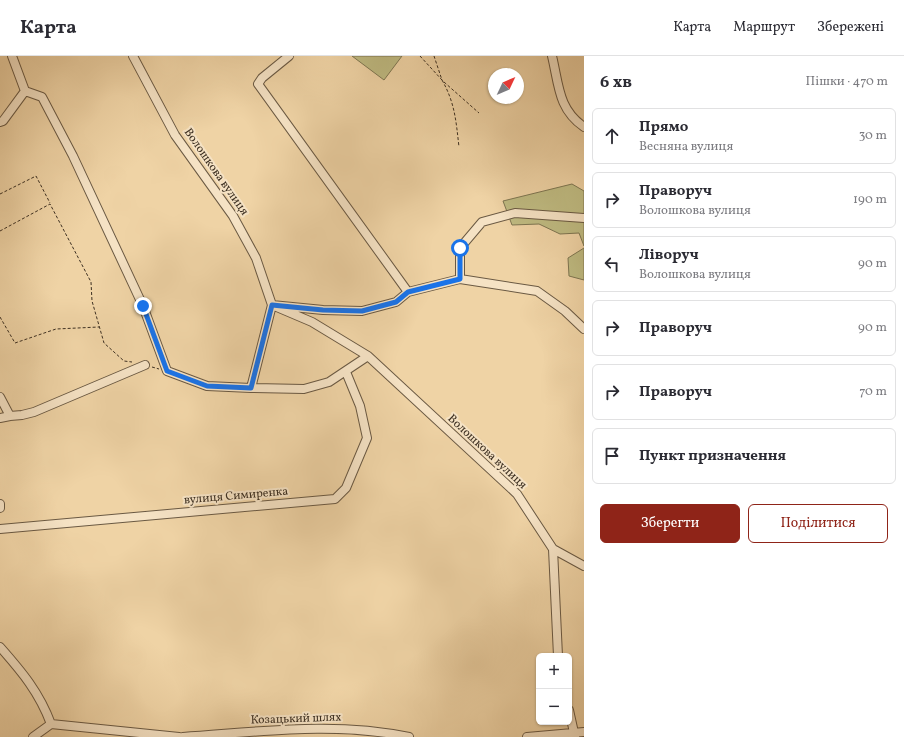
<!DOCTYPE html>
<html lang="uk">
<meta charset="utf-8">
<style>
body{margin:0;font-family:Vollkorn,serif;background:#f2f2f3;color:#2b2b33}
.controls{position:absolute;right:12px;bottom:12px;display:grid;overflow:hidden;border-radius:6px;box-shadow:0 1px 3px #0004}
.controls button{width:36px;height:36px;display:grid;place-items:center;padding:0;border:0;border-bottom:1px solid #e1e1e2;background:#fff;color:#2b2b33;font:20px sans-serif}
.compass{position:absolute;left:488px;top:12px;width:36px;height:36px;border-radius:50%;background:#fff;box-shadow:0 1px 3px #0004;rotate:46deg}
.stop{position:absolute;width:12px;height:12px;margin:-9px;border:3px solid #1a73e8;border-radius:50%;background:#fff}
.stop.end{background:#1a73e8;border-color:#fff;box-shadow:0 1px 4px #0008}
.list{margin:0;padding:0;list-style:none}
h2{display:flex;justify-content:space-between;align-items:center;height:52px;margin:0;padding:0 16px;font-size:17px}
h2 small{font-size:13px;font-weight:400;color:#7c7c81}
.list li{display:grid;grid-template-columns:26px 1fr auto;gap:12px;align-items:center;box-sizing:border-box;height:56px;margin:0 8px 8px;padding:0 8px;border:1px solid #e1e1e2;border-radius:6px}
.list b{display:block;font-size:15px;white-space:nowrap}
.list p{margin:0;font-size:13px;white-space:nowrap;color:#7c7c81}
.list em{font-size:13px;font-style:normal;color:#7c7c81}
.actions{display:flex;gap:8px;padding:12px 16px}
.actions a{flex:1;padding:9px 0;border:1px solid #8f2418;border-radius:6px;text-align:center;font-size:14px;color:#8f2418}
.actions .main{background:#8f2418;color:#fff}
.icon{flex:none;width:22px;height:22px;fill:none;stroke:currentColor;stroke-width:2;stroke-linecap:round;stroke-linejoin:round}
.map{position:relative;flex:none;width:584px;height:681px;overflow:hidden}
header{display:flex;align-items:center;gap:24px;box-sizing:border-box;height:56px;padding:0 20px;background:#fff;border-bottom:1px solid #e1e1e2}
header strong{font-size:19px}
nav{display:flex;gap:22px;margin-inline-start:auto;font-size:14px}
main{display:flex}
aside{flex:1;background:#fff}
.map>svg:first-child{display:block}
.green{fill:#bfbb82;stroke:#7e7652}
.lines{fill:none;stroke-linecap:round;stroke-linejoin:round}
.minor-casing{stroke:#6a5943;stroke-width:10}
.path{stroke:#3d3022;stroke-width:1;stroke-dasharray:3 2;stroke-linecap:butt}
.minor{stroke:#f5e2c4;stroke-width:8}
.route{stroke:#1a73e8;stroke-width:5}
.labels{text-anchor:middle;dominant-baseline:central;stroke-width:4;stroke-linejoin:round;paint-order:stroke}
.street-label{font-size:12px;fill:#3d3022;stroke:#f5e2c4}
</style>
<header>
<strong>Карта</strong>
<nav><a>Карта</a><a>Маршрут</a><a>Збережені</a></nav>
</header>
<main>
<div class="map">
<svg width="584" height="681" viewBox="0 0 584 681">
<rect width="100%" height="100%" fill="#efd3a5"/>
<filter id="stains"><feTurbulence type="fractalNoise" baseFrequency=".005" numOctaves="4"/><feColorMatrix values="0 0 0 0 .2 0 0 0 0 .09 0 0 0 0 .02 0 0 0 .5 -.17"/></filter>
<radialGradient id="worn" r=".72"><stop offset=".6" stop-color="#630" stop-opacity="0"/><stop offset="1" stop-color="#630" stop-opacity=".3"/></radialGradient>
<!-- green -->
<path class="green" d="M352,0h50l-18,24z
M572,128l12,7v55l-5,-13 -19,1 -21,-10 -27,1 -9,-24z
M584,192v32l-15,-4 -1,-18z"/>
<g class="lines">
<!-- minor casing -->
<g class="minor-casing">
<path id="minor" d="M12,0l13,35 17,6 31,59 70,150 24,65 40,15 44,2
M133,0l42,79 58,81 23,42 16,47 40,17 56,34 149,138 36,55 31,17
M289,0l-27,22 -4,6 150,208
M552,0c7,29 6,53 32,71
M0,66l3,-1 22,-30
M460,223v-31l22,-26 33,-9 69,5
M368,300l-39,26 -25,7 -53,-1 21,-83 51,5 39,1 34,-9 12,-10 52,-13 77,12 28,20 19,18
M0,341l10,19 -10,2
M10,360l12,-1 12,-3 111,-47
M0,448v4
M0,473l335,-30 11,-11 21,-50 -7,-32 -14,-34
M553,493l5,107
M0,591c22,25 39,45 51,77
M569,654l6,27
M33,681l18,-13 128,13
M183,681c76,-5 151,-16 226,0
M527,681l57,-5"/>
</g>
<!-- path -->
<path class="path" d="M420,0l22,24 -8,-24
M442,24c13,23 14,41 17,67
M444,26l35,31
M0,138l36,-18 14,27
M0,175l50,-27 41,78 1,19 12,42 20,18 8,1
M0,261l15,26 41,-14 43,-2
M152,311l7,2"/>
<!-- minor -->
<use href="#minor" class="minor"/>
</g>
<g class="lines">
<!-- route -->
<path class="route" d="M143,250l24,65 40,15 44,2 21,-83 51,5 39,1 34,-9 12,-10 52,-13v-31"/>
</g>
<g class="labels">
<!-- street labels -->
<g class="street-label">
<text transform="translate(216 116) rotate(55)">Волошкова вулиця</text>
<text transform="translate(487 396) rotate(43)">Волошкова вулиця</text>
<text transform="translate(236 440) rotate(-5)">вулиця Симиренка</text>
<text transform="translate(296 663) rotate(-2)">Козацький шлях</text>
</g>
</g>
<rect width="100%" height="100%" filter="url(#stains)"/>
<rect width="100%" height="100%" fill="url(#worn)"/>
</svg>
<div class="controls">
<button>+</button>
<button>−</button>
</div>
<svg class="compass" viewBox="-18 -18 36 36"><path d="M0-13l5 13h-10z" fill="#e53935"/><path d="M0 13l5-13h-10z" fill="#7c7c81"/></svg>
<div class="stop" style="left:460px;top:192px"></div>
<div class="stop end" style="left:143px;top:250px"></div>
</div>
<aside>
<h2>6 хв<small>Пішки · 470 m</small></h2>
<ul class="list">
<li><svg class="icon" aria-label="ahead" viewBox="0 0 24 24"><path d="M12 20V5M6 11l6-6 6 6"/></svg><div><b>Прямо</b><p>Весняна вулиця</p></div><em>30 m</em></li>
<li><svg class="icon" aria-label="right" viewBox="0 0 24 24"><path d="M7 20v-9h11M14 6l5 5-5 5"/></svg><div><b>Праворуч</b><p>Волошкова вулиця</p></div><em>190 m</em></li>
<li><svg class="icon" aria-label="left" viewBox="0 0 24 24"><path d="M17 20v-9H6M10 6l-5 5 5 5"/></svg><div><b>Ліворуч</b><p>Волошкова вулиця</p></div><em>90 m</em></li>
<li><svg class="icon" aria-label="right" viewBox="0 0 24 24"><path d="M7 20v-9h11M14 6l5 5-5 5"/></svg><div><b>Праворуч</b></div><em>90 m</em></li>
<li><svg class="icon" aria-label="right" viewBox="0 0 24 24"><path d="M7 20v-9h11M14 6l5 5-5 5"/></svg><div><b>Праворуч</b></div><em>70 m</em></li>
<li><svg class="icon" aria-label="arrive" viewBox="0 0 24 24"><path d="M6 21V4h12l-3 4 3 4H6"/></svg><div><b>Пункт призначення</b></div></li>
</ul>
<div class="actions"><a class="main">Зберегти</a><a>Поділитися</a></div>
</aside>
</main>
